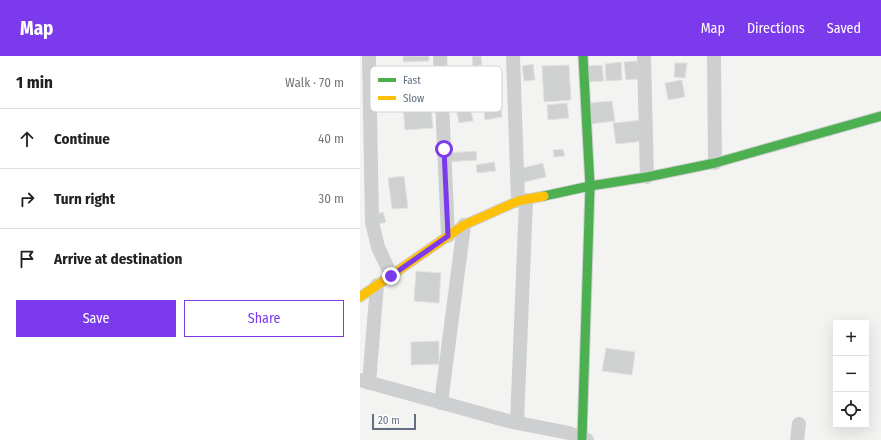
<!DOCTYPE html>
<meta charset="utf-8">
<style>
body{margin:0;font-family:"Fira Sans Condensed",sans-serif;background:#f6f6f6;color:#222}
.controls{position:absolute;right:12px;bottom:12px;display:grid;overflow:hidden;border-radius:0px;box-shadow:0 4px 16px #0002}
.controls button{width:36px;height:36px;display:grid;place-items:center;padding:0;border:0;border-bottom:1px solid #e0e0e0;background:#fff;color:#222;font:20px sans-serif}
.scale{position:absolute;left:12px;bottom:10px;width:44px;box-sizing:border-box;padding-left:4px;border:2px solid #626f83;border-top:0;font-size:11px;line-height:14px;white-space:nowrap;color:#626f83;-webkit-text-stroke:3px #fff;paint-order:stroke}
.stop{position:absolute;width:12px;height:12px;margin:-9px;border:3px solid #7c3aed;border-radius:50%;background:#fff}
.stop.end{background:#7c3aed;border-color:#fff;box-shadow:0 1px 4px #0008}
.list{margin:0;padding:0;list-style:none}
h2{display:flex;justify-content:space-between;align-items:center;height:52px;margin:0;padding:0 16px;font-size:17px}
h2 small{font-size:13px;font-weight:400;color:#767676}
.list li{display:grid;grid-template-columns:26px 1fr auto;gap:12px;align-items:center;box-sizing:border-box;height:60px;padding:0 16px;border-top:1px solid #e0e0e0}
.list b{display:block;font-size:15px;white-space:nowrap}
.list em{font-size:13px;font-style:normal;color:#767676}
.actions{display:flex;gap:8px;padding:12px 16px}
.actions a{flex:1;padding:9px 0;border:1px solid #7c3aed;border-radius:0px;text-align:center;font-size:14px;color:#7c3aed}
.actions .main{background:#7c3aed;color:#fff}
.icon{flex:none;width:22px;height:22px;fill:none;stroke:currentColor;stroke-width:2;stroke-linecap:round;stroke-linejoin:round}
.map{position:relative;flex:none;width:521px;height:384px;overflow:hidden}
header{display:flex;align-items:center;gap:24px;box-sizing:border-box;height:56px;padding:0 20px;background:#7c3aed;color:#fff}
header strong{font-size:19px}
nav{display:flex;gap:22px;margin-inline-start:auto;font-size:14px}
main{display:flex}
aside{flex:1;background:#fff}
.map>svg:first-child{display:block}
.building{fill:#cfd1d1;stroke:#e2e3e1}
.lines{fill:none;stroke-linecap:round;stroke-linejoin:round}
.fast-casing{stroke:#cfd1d1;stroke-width:11}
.slow-casing{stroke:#cfd1d1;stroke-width:11}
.street{stroke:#cecfd0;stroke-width:14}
.fast{stroke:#4caf50;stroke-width:9}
.slow{stroke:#ffc107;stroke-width:9}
.route{stroke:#7c3aed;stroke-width:5}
.key{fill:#fff;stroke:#d0d4da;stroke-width:1}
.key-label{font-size:11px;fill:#626f83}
</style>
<header>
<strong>Map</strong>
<nav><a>Map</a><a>Directions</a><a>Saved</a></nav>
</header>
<main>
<aside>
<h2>1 min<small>Walk · 70 m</small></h2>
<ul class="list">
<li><svg class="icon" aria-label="ahead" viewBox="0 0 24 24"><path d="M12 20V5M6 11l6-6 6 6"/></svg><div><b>Continue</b></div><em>40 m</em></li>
<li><svg class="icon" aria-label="right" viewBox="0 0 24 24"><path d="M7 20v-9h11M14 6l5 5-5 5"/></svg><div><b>Turn right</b></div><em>30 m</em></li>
<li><svg class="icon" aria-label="arrive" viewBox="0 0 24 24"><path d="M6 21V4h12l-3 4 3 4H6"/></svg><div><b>Arrive at destination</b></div></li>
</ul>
<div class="actions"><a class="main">Save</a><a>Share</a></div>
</aside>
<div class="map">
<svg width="521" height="384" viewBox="0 0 521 384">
<rect width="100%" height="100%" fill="#f3f4f1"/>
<!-- building -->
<path class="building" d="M43,0h26v5l-26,1z
M112,0h9l1,9 -9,1z
M277,5l2,18 -13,1 -2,-18z
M261,6l1,18 -16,1 -1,-17z
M315,7h12l-2,15 -11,-1z
M173,8l2,16 -11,1 -2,-15z
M209,9l2,35 -27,2 -2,-36z
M242,9l2,16 -15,1 -2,-16z
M322,24l3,17 -17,3 -3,-17z
M252,45l3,20 -25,3 -2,-21z
M207,47l2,15 -21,2 -1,-15z
M71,48l2,24 -28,2 -2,-23z
M110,49l3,16 -14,2 -3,-16z
M141,52l1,9 -17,3 -1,-10z
M283,64l2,21 -29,3 -3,-21z
M203,93l2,7 -11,1 -1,-7z
M116,95l1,9 -29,2v-9z
M134,106l2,9 -19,2 -1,-8z
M183,107l3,14 -25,6 -3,-14z
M44,120l4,32 -16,1 -4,-31z
M23,156l3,10 -10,3 -3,-9z
M56,215l25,2 -2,30 -25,-2z
M79,285v23l-28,1v-23z
M246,292l29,4 -3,23 -30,-4z"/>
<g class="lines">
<!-- fast casing -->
<g class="fast-casing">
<path id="fast" d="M184,140l46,-10 57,-9 68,-14 166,-47
M222,382l8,-252 -7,-130"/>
</g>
<!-- slow casing -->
<g class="slow-casing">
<path id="slow" d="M0,241l104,-72 54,-24 26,-5"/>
</g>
<!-- street -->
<path class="street" d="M9,0l3,166 6,25 13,28
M80,0l8,180
M153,0l5,145
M284,0l3,121
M354,0l1,107
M0,324l148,41 61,12 18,7
M9,327l8,-98
M81,347l23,-178
M157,367l9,-223
M437,384l2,-16"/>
<!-- fast -->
<use href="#fast" class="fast"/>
<!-- slow -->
<use href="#slow" class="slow"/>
</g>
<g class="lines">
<!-- route -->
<path class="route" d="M31,220l57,-40 -4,-87"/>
</g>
<!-- legend -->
<rect x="10" y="10" width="132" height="46" rx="6" class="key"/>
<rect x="18" y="22" width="18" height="4" fill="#4caf50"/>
<rect x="18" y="40" width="18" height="4" fill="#ffc107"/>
<g class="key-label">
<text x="43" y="28">Fast</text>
<text x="43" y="46">Slow</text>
</g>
</svg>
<div class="controls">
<button>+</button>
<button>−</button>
<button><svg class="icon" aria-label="locate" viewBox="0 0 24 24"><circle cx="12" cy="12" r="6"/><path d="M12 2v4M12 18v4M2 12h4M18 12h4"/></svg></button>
</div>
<div class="scale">20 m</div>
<div class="stop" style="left:84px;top:93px"></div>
<div class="stop end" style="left:31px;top:220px"></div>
</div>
</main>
